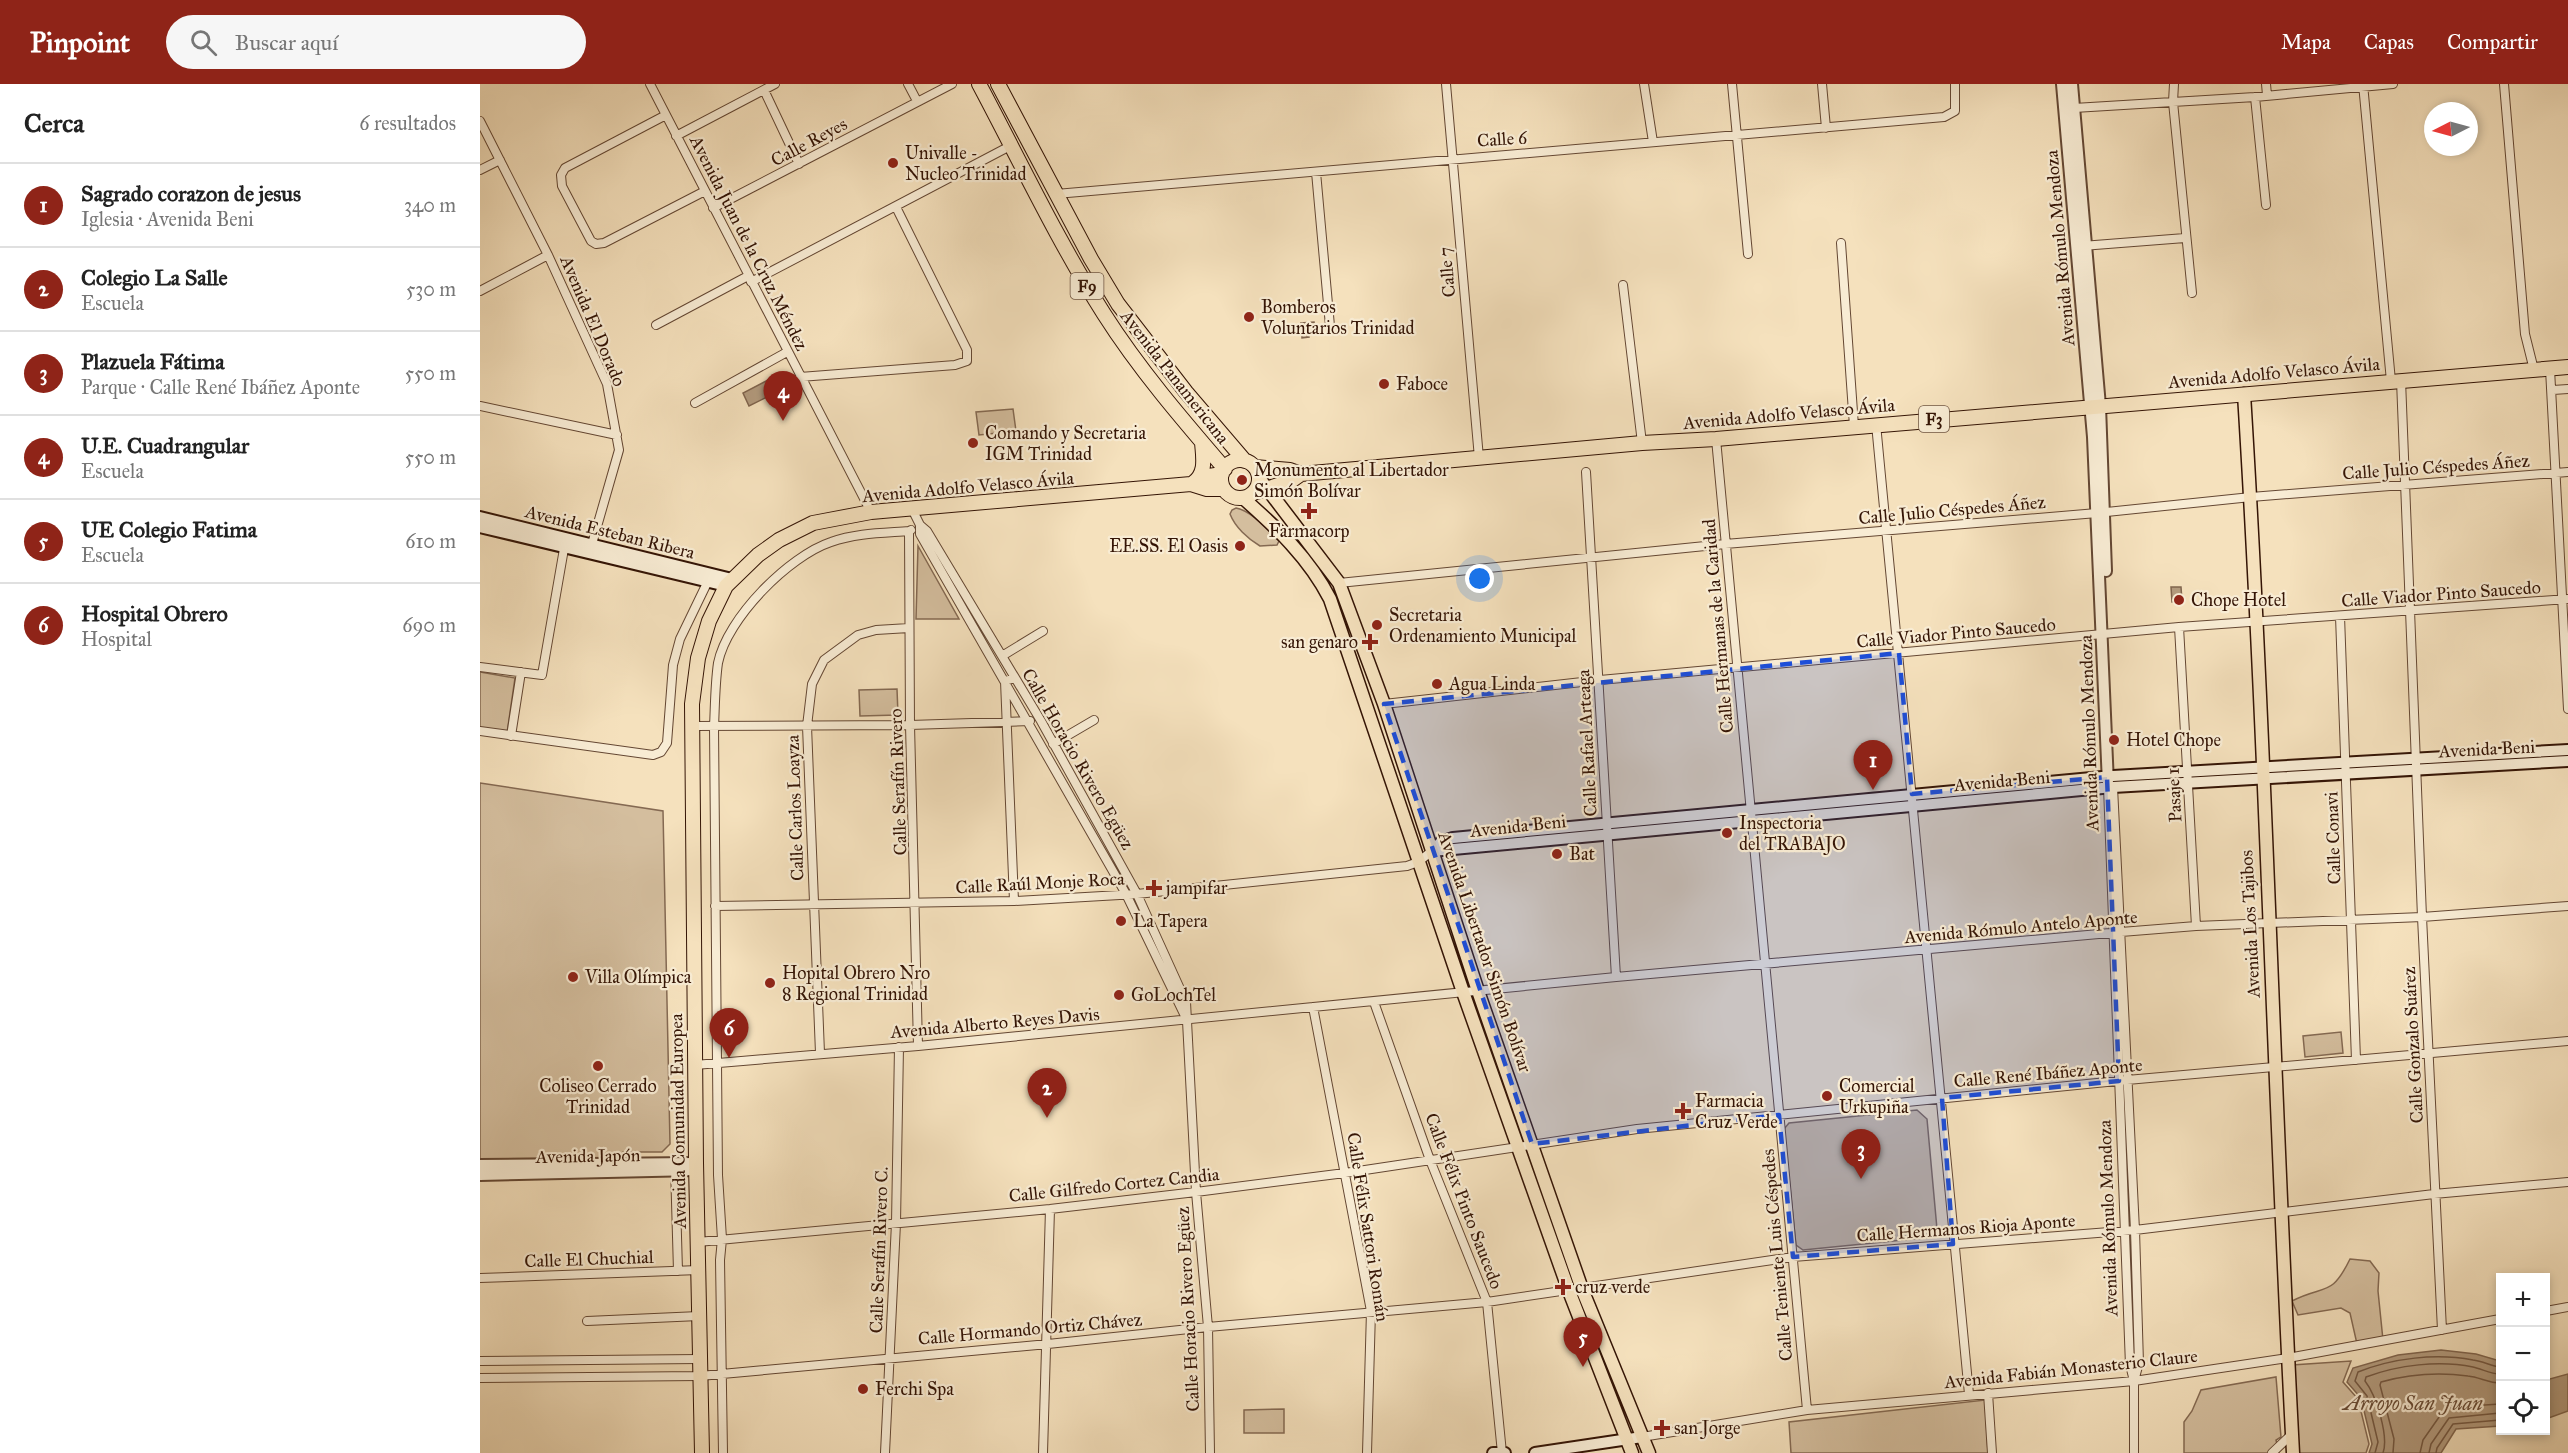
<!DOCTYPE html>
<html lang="es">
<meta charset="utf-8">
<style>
body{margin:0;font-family:"IM FELL Great Primer",serif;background:#f6f6f6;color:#222}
.controls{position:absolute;right:18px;bottom:18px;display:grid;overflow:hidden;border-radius:0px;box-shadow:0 3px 9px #0003}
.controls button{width:54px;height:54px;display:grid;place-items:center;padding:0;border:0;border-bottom:2px solid #e0e0e0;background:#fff;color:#222;font:30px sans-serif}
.compass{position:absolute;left:1944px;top:18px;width:54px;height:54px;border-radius:50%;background:#fff;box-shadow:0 3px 9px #0003;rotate:264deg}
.you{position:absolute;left:1000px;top:495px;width:21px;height:21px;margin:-15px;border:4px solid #fff;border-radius:50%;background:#1a73e8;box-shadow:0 0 0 9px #1a73e833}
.badge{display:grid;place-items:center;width:39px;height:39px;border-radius:50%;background:#8f2418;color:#fff;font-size:20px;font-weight:700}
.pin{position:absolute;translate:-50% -50px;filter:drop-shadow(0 2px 3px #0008)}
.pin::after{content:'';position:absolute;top:32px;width:21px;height:18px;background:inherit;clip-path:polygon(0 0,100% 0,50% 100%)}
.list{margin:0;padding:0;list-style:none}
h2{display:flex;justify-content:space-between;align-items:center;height:78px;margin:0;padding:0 24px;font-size:26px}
h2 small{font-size:20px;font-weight:400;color:#767676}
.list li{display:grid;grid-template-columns:39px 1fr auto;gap:18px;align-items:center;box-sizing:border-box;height:84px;padding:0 24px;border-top:2px solid #e0e0e0}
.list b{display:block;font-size:22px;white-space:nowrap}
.list p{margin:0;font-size:20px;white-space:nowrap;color:#767676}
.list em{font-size:20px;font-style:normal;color:#767676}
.icon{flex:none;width:33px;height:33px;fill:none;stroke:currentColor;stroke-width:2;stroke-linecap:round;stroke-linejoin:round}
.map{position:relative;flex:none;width:2088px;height:1369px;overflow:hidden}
header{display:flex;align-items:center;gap:36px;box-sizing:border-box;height:84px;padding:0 30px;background:#8f2418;color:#fff}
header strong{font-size:28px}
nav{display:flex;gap:33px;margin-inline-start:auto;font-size:21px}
.search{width:420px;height:54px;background:#f6f6f6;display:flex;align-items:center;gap:15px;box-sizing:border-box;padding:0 21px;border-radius:33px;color:#767676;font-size:22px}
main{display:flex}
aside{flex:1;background:#fff}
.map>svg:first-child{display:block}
.green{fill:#d4be9e;stroke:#846952;stroke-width:1.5}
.water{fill:#b39b7e;stroke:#80654e;stroke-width:1.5}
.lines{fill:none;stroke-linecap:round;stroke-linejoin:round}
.shore{stroke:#745842;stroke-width:1.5}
.minor-casing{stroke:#644733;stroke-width:10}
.tertiary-casing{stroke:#644733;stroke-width:14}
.secondary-casing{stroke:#341405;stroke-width:14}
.primary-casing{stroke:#341405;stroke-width:15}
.trunk-casing{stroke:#341405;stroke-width:16}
.minor{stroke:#f8ecd4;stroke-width:8}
.tertiary{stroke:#f8ecd4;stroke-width:10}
.secondary{stroke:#f8ecd4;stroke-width:10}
.primary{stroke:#f5e1bd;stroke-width:12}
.trunk{stroke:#f5e1bd;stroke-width:14}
.marked{fill:#1d4ed8;fill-opacity:0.2;stroke:#1d4ed8;stroke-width:4.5;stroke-dasharray:12 8;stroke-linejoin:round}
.poi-dot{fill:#8f2418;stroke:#f8ecd4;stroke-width:2}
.labels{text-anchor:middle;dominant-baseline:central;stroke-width:4.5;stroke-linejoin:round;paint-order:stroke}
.shield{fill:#f8ecd4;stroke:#6f5543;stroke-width:1.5}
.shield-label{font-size:16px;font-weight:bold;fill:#341405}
.street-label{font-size:18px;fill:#341405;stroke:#f8ecd4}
.poi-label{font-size:18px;fill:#341405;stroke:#f8ecd4;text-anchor:start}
.water-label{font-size:20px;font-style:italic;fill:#674a35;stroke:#f8ecd4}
</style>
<header>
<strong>Pinpoint</strong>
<div class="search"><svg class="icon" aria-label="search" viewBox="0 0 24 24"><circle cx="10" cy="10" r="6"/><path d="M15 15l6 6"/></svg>Buscar aquí</div>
<nav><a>Mapa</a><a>Capas</a><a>Compartir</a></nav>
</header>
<main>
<aside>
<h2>Cerca<small>6 resultados</small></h2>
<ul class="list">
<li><span class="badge">1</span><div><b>Sagrado corazon de jesus</b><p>Iglesia · Avenida Beni</p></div><em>340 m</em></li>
<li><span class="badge">2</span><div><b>Colegio La Salle</b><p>Escuela</p></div><em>530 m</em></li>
<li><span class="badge">3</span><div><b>Plazuela Fátima</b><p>Parque · Calle René Ibáñez Aponte</p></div><em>550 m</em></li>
<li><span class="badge">4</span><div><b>U.E. Cuadrangular</b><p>Escuela</p></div><em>550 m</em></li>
<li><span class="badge">5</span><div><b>UE Colegio Fatima</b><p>Escuela</p></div><em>610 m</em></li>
<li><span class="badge">6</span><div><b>Hospital Obrero</b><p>Hospital</p></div><em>690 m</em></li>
</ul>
</aside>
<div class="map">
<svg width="2088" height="1369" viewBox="0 0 2088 1369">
<rect width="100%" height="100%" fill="#f5e1bd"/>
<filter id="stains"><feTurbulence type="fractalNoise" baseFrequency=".00333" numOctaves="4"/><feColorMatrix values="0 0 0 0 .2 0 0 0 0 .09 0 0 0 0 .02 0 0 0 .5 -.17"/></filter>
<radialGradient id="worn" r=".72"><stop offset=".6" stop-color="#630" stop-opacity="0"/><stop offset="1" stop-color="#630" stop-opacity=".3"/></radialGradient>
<!-- green -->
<path class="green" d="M533,325l3,22 -37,4 -3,-23z
M756,424c16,3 32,22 43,33l-2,4 -17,1c-12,-7 -25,-19 -30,-32l2,-4z
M438,462l41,73h-43z
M0,588l35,6 -8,55 -27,-5z
M417,605l1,26 -38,1 -1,-26z
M0,699l183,28 7,333 -8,8h-39l-5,6 -138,1z
M1861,948l2,21 -38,4 -2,-21z
M1437,1026l10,9 10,110 -4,8 -130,13 -7,-5 -12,-116 5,-6z
M1870,1175l20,2 9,12 -1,18 5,49 -26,4 -7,-31 -9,-5 -43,7 -6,-14c33,-17 39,-3 58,-42z
M1871,1277l-8,21 15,17 11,45 -3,9h-67l-7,-88z
M1796,1293l5,60 -5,3 3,13h-95v-31l8,-11 9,-21z
M1505,1316l3,53h-197l-2,-31z
M804,1325v24h-40v-23z"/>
<!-- water -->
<path class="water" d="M834,238l1,9h-7l1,6 -7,1 -1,-15z
M290,295l7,13 -28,14 -6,-13z
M1691,503h10l1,14 -10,1z
M1961,1266l35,4 24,7v65l-44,3 -15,24h-72l3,-9 -11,-46 -14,-16 6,-14 45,-13z
M2088,1290v37l-22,8v-39z"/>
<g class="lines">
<!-- shore -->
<path class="shore" d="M1895,1369l3,-11 -11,-46 -12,-15 3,-9c35,-14 78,-19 115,-12 10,1 18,6 27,7
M1903,1369c6,-17 -7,-58 -18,-72l1,-4c32,-12 73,-17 107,-10 9,2 18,7 27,7
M1913,1369l1,-14 -14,-54 1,-3c29,-8 57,-10 87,-6 11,1 21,7 32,7
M1940,1369l3,-13 21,-30 10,-3 46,-3
M1949,1369l2,-9 18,-26 51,-5
M1956,1369l1,-5 16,-24 47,-4"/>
<!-- minor casing -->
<g class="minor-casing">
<path id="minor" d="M170,0l221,428
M428,0l9,17
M966,0l33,374
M1164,0l9,58
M1252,0l16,170
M1342,0l4,44
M1694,0l-1,18 19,191
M1786,0l1,11
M1883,0l28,297
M2024,0l21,250 9,36
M284,6l35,74
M1775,13l11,108
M1594,24l181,-11 138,-13
M186,31l-101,53 -4,7 1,11 29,55 5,3 8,-1 101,-52
M0,37l68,134 59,129 12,66 -27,94
M196,52l99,-52
M0,86l20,-10
M836,88l14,154
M576,110l888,-77 11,-6v-27
M233,124l239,-124
M1361,159l13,183
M1602,162l103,-8
M271,198l261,-137
M1143,201l19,158
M0,207l68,-36
M176,241l92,-49
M2070,285l18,340
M320,293l155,-12 12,-4v-11l-71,-143
M1921,296l21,537 20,413
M2073,306l15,-1
M215,319l92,-51
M0,322l137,29
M1396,340l93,970
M1236,355l91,971
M1106,388l30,505
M432,425l8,16 7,6 114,190 96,173 49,108 10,190 12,135 2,126
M440,441v9l206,360 60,124
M431,446l-2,1 1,194 8,321
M859,499l386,-39 372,-31 154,-16 317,-25
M1860,532l16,444
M1699,543l17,299
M522,572l41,-25
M0,583l62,8 23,-132
M904,620l216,-24 579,-53 389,-28
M212,642l218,-1 120,-4
M0,647l173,24 8,-3 6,-9 6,-78 7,-26 28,-58
M31,652l10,-64
M573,660l41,-24
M1628,703l22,578 4,16 5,-18 -4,-133 -22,-443
M534,817l-9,-220 10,-3
M235,822l299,-5 123,-7 270,-28 11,-4 14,-11
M894,918l56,158 57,142 15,151
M833,923l58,304 -4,142
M340,969l-13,-327 5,-42 12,-24 34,-25 18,-5 33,-2
M215,981l223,-19 698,-69 505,-45 75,-6 226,-9 146,-11
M195,1083l3,104
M218,1158l352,-33 146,-17 149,-19 292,-44 490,-49 441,-39
M0,1194l219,-8
M2066,1227l22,-4
M107,1237l112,-5
M0,1277l220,-2
M0,1294l220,-2 348,-32 160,-17 279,-25 306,-45 342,-27 299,-36 134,-12
M1654,1297v72
M1508,1309l4,60
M1162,1353l165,-27 327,-29 154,-23 212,-39
M243,1369l-3,-193 2,-21 -4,-64 -4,-448c1,-21 1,-43 4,-64 9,-45 71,-107 113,-121 25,-9 52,-9 78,-11
M405,1369l11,-230 3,-176
M563,1369l7,-244
M1792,1369l20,-19"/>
</g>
<!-- tertiary casing -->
<g class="tertiary-casing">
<path id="tertiary" d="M1582,0l31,353 15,347
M1592,0l28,322 6,165
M0,1081l216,-2
M0,1091l216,-5"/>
</g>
<!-- secondary casing -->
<g class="secondary-casing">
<path id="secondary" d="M0,433l252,62
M0,443l246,59
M952,767l9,-9 12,-4 660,-62 455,-26
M952,767l681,-64 455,-26
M1013,1369h12
M1055,1369l107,-16"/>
</g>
<!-- primary casing -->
<g class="primary-casing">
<path id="primary" d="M1764,310c22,353 30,706 49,1059
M779,394l80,105 45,121 94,287 104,298 67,164
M763,414c34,30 66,60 87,101l133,393 106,299 63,162"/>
</g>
<!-- trunk casing -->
<g class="trunk-casing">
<path id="trunk" d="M499,0c41,77 78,156 125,230 35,55 78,105 121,155
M518,0l93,175 27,45 68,88 59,69
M741 395a19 19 0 1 1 38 0a19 19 0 1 1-38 0Z
M775,383l35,3 11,4 341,-31 74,-4 852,-72
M713,399c14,-10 10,-26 9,-41
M711,400l16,5h17
M773,409l38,-12 10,-7
M222,1369l-6,-290 -4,-459 6,-46 11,-37 17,-35 32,-31 21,-15 34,-17 58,-11 320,-28 18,-8 13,-2"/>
</g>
<!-- minor -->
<use href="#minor" class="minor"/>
<!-- tertiary -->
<use href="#tertiary" class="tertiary"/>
<!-- secondary -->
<use href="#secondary" class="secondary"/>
<!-- primary -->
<use href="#primary" class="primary"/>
<!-- trunk -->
<use href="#trunk" class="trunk"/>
</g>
<!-- marked area -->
<path class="marked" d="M1419,569l13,141 195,-17 12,304 -177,17 11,146 -160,13 -14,-142 -247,29 -148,-440z"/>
<!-- markers -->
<g class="poi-dot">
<circle cx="413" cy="79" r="6"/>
<circle cx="769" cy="233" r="6"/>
<circle cx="904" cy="300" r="6"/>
<circle cx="493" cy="359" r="6"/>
<circle cx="762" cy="396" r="6"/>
<path d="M826 418h6v6h6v6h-6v6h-6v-6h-6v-6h6z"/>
<circle cx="760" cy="462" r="6"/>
<circle cx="1699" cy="516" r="6"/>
<circle cx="897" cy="541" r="6"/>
<path d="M887 549h6v6h6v6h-6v6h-6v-6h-6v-6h6z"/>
<circle cx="957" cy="600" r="6"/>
<circle cx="1634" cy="656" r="6"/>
<circle cx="1247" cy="749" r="6"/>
<circle cx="1077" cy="770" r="6"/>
<path d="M671 795h6v6h6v6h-6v6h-6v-6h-6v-6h6z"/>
<circle cx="641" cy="837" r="6"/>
<circle cx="93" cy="893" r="6"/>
<circle cx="290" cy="899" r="6"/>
<circle cx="639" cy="911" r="6"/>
<circle cx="118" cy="982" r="6"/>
<circle cx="1347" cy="1012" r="6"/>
<path d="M1200 1018h6v6h6v6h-6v6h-6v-6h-6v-6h6z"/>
<path d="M1080 1194h6v6h6v6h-6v6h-6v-6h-6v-6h6z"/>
<circle cx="383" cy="1305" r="6"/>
<path d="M1179 1335h6v6h6v6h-6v6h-6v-6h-6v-6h6z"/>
</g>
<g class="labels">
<!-- shield labels -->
<g class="shield">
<rect x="590.5" y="189" width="33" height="26" rx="4.5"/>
<rect x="1439" y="322" width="30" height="26" rx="4.5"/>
</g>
<g class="shield-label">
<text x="607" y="202">F9</text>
<text x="1454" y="335">F3</text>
</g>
<!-- street labels -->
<g class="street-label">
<text transform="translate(1022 55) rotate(-4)">Calle 6</text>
<text transform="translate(329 58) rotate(-28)">Calle Reyes</text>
<text transform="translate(269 159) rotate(63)">Avenida Juan de la Cruz Méndez</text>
<text transform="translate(1580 164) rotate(-95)">Avenida Rómulo Mendoza</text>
<text transform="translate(967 188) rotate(-95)">Calle 7</text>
<text transform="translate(113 237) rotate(67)">Avenida El Dorado</text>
<text transform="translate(1794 289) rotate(-5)">Avenida Adolfo Velasco Ávila</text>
<text transform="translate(695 293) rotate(52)">Avenida Panamericana</text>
<text transform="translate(1309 330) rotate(-5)">Avenida Adolfo Velasco Ávila</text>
<text transform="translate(1956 383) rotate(-4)">Calle Julio Céspedes Áñez</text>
<text transform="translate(488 403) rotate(-5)">Avenida Adolfo Velasco Ávila</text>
<text transform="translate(1472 426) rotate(-5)">Calle Julio Céspedes Áñez</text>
<text transform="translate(130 448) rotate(14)">Avenida Esteban Ribera</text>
<text transform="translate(1961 510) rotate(-4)">Calle Viador Pinto Saucedo</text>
<text transform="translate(1238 542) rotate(-95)">Calle Hermanas de la Caridad</text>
<text transform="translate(1476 549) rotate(-5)">Calle Viador Pinto Saucedo</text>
<text transform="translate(1609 649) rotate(-92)">Avenida Rómulo Mendoza</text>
<text transform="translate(1107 659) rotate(-93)">Calle Rafael Arteaga</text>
<text transform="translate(2007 665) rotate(-3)">Avenida Beni</text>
<text transform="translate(598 675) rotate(60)">Calle Horacio Rivero Egüez</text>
<text transform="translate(1522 697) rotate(-5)">Avenida Beni</text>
<text transform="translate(418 698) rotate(-92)">Calle Serafín Rivero</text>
<text transform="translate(1694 711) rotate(-93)">Pasaje 1</text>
<text transform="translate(315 724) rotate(-92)">Calle Carlos Loayza</text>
<text transform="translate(1038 742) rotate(-6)">Avenida Beni</text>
<text transform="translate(1853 754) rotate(-92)">Calle Conavi</text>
<text transform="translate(560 799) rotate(-3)">Calle Raúl Monje Roca</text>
<text transform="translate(1770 840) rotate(-93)">Avenida Los Tajibos</text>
<text transform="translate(1541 843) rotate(-5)">Avenida Rómulo Antelo Aponte</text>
<text transform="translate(1005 868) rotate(71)">Avenida Libertador Simón Bolívar</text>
<text transform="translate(515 939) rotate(-5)">Avenida Alberto Reyes Davis</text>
<text transform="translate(1933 961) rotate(-93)">Calle Gonzalo Suárez</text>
<text transform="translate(1568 989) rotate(-5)">Calle René Ibáñez Aponte</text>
<text transform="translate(198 1037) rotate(-91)">Avenida Comunidad Europea</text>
<text transform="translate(108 1072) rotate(-1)">Avenida Japón</text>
<text transform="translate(634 1101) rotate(-6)">Calle Gilfredo Cortez Candia</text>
<text transform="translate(984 1117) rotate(69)">Calle Félix Pinto Saucedo</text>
<text transform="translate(1628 1134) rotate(-92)">Avenida Rómulo Mendoza</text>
<text transform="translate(888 1143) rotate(81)">Calle Félix Sattori Román</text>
<text transform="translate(1486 1144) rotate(-4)">Calle Hermanos Rioja Aponte</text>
<text transform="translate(399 1166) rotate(-88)">Calle Serafín Rivero C.</text>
<text transform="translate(1297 1171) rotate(-95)">Calle Teniente Luis Céspedes</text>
<text transform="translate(109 1175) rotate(-2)">Calle El Chuchial</text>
<text transform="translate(708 1225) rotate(-93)">Calle Horacio Rivero Egüez</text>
<text transform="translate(550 1245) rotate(-5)">Calle Hormando Ortiz Chávez</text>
<text transform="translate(1591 1285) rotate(-6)">Avenida Fabián Monasterio Claure</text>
</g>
<!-- poi labels -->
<g class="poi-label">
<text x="425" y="69">Univalle -<tspan x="425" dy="21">Nucleo Trinidad</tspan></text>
<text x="781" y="223">Bomberos<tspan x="781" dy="21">Voluntarios Trinidad</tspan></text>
<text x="916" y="300">Faboce</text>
<text x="505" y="349">Comando y Secretaria<tspan x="505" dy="21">IGM Trinidad</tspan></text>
<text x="774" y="386">Monumento al Libertador<tspan x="774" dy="21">Simón Bolívar</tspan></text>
<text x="829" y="447" text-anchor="middle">Farmacorp</text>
<text x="748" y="462" text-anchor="end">EE.SS. El Oasis</text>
<text x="1711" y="516">Chope Hotel</text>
<text x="909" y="531">Secretaria<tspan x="909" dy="21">Ordenamiento Municipal</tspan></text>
<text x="878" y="558" text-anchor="end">san genaro</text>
<text x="969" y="600">Agua Linda</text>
<text x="1646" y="656">Hotel Chope</text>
<text x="1259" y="739">Inspectoria<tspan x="1259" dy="21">del TRABAJO</tspan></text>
<text x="1089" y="770">Bat</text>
<text x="686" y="804">jampifar</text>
<text x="653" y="837">La Tapera</text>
<text x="302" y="889">Hopital Obrero Nro<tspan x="302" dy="21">8 Regional Trinidad</tspan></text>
<text x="105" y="893">Villa Olímpica</text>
<text x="651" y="911">GoLochTel</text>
<text x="118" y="1002" text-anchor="middle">Coliseo Cerrado<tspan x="118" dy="21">Trinidad</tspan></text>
<text x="1359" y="1002">Comercial<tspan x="1359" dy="21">Urkupiña</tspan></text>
<text x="1215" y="1017">Farmacia<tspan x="1215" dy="21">Cruz Verde</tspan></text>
<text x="1095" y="1203">cruz verde</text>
<text x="395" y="1305">Ferchi Spa</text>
<text x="1194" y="1344">san Jorge</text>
</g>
<!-- water labels -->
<g class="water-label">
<text x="1933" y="1319">Arroyo San Juan</text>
</g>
</g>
<rect width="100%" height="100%" filter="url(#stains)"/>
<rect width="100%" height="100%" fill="url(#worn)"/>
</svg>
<div class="controls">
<button>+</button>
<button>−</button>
<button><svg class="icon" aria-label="locate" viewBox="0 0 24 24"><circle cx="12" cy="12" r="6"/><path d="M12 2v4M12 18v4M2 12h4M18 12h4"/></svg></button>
</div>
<svg class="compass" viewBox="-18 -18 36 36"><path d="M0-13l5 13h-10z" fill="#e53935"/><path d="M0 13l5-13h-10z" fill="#767676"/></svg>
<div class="you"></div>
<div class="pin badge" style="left:1393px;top:706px">1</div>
<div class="pin badge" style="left:567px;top:1034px">2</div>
<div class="pin badge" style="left:1381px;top:1095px">3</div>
<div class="pin badge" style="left:303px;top:337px">4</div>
<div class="pin badge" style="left:1103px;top:1283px">5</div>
<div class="pin badge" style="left:249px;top:974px">6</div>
</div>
</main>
